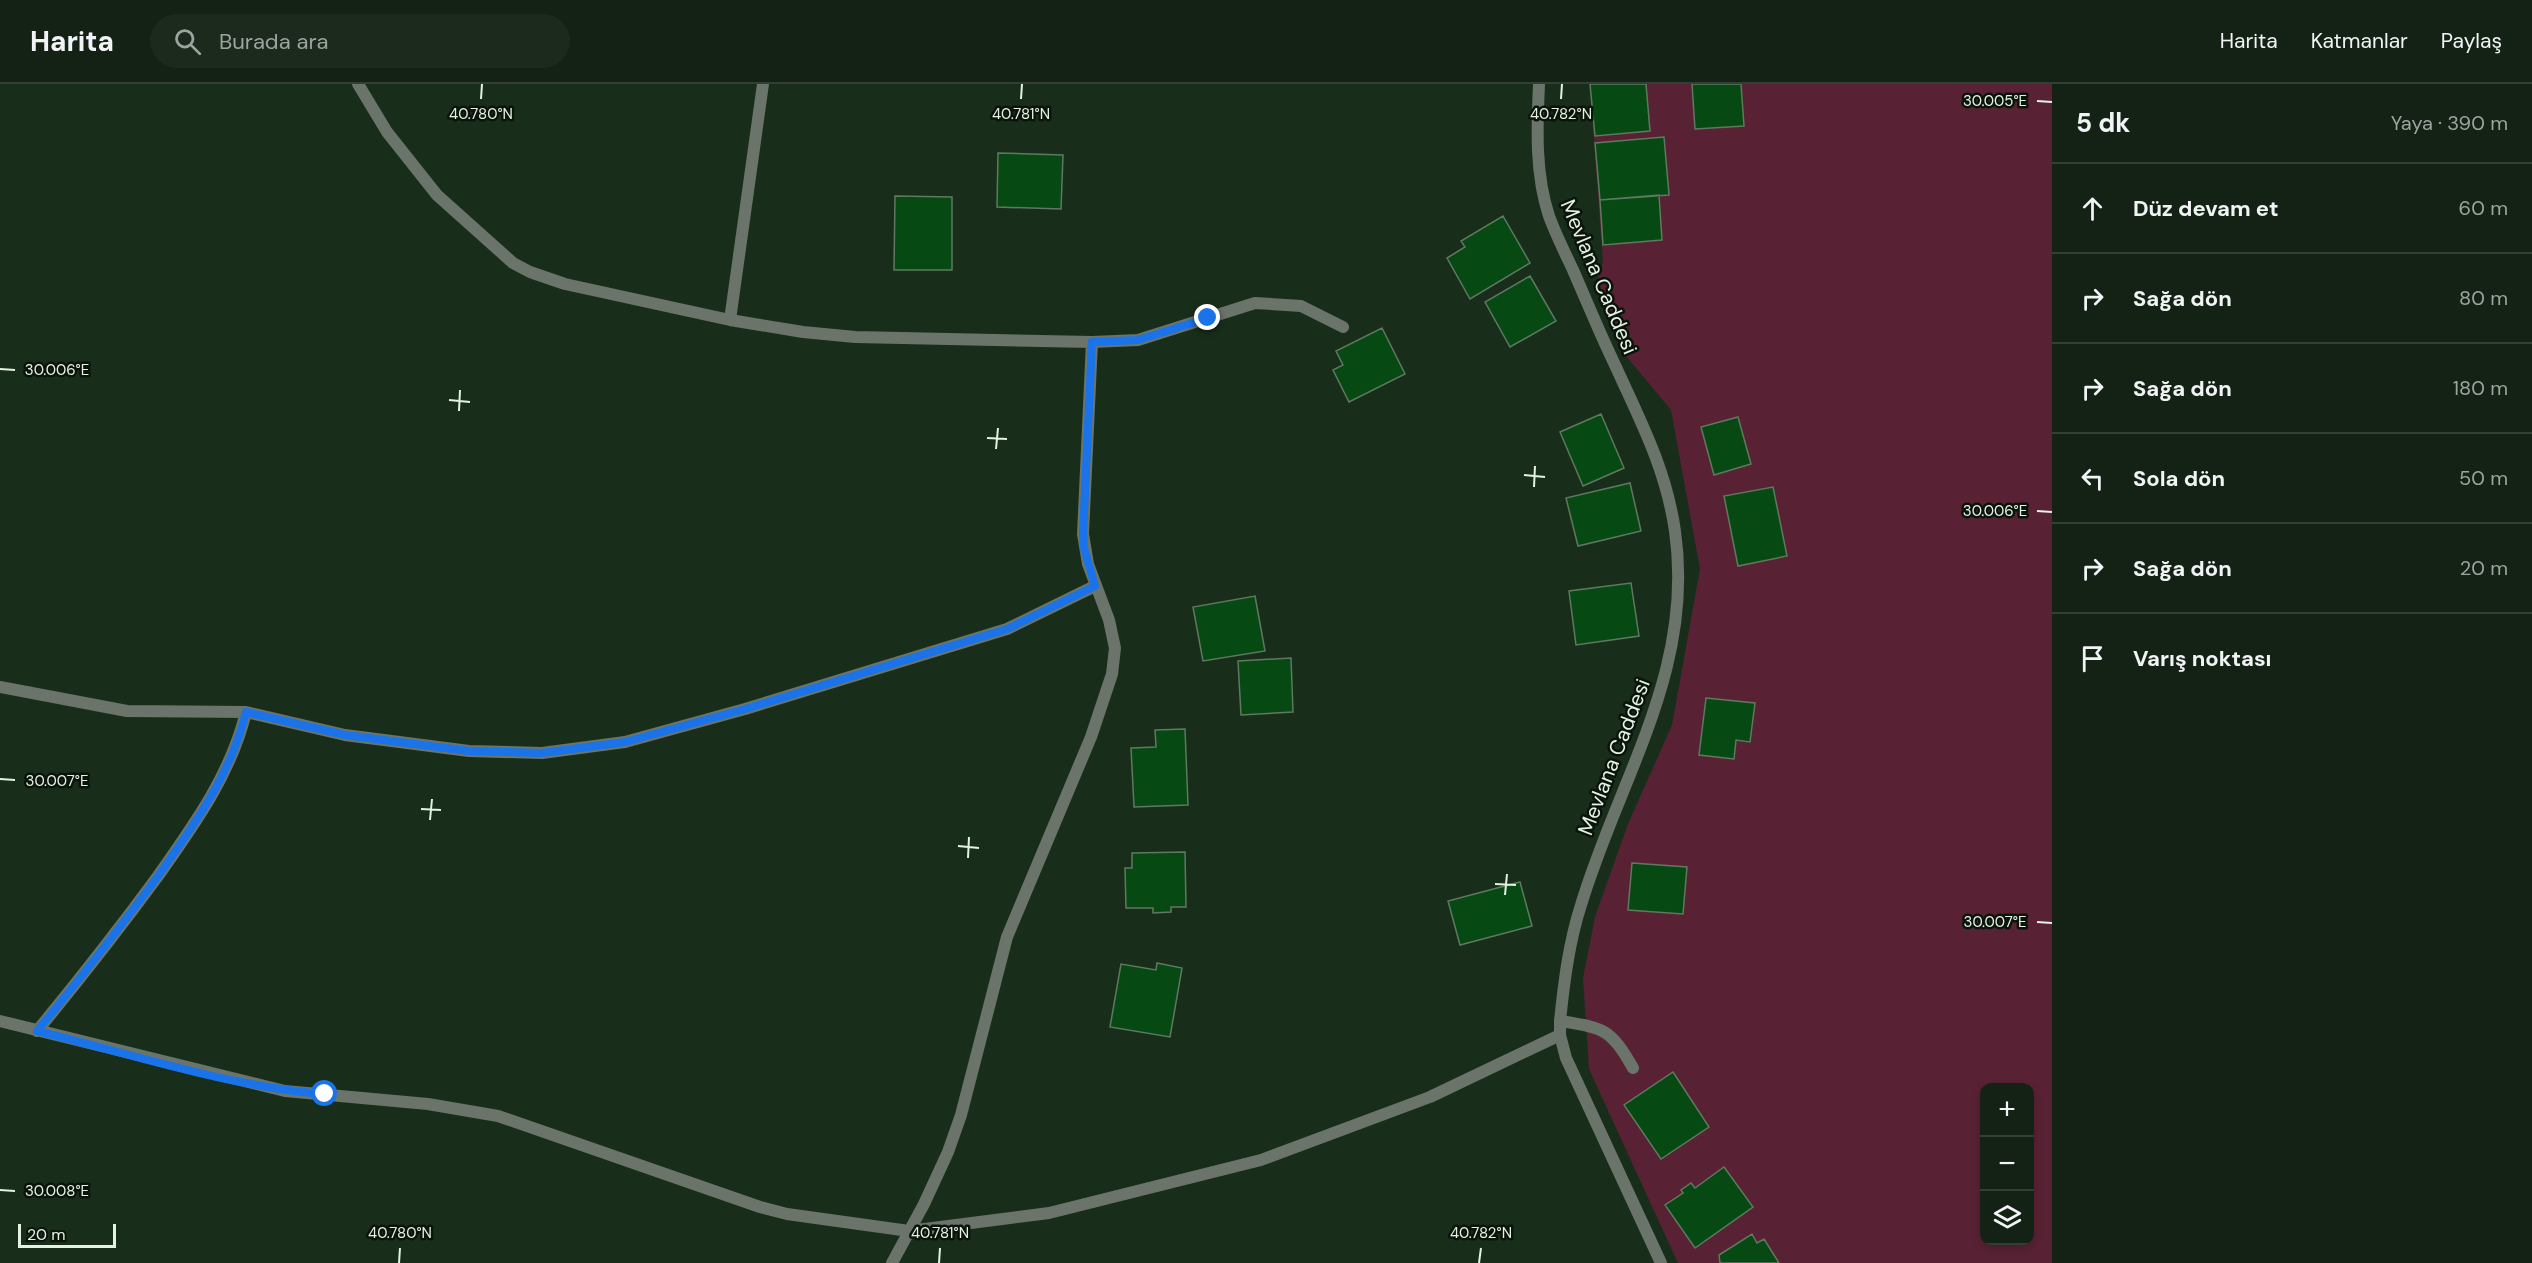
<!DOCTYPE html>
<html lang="tr">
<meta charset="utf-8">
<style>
body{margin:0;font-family:"DM Sans",sans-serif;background:#1c2a1d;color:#f1f3f6}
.controls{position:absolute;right:18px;bottom:18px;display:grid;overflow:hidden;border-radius:12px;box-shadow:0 3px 9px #0003}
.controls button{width:54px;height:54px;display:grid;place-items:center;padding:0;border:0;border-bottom:2px solid #323f34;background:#132214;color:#f1f3f6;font:30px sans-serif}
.scale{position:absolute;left:18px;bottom:15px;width:98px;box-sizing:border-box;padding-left:6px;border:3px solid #e4f2e4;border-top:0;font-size:16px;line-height:21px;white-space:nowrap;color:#e4f2e4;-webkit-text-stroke:4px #0a140b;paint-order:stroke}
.stop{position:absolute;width:18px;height:18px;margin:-14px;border:4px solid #1a73e8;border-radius:50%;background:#fff}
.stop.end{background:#1a73e8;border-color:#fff;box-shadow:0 2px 6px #0008}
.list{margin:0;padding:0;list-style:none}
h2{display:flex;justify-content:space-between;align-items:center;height:78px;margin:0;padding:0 24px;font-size:26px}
h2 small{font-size:20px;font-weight:400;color:#9da4a0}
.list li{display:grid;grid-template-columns:39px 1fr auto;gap:18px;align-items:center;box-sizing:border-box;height:90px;padding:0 24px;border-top:2px solid #323f34}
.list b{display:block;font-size:22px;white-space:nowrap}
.list em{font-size:20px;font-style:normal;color:#9da4a0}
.icon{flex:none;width:33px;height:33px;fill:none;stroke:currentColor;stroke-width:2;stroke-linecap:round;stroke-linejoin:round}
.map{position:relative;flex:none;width:2052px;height:1179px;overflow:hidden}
header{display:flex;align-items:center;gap:36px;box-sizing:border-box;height:84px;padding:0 30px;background:#132214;border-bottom:2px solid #323f34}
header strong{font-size:28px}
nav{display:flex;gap:33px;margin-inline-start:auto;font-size:21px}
.search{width:420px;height:54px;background:#1c2a1d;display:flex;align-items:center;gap:15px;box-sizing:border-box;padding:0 21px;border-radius:33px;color:#9da4a0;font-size:22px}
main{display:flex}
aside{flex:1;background:#132214}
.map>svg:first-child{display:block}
.green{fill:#582234;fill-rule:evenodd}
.building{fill:#064913;stroke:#607860;stroke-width:1.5}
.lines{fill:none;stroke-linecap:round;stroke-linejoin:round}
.service{stroke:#6a746a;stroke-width:12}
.minor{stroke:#6a746a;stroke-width:12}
.tertiary{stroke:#6a746a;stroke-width:12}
.route{stroke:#1a73e8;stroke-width:8}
.ticks{fill:none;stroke:#e4f2e4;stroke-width:2}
.labels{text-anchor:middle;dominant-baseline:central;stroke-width:5;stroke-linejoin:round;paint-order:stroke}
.street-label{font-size:21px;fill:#e4f2e4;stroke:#0a140b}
.ticks-label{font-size:15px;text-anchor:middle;fill:#e4f2e4;stroke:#0a140b;stroke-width:5;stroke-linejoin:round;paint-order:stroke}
</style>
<header>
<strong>Harita</strong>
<div class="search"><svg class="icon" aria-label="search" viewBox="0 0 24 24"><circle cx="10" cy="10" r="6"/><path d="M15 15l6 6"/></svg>Burada ara</div>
<nav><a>Harita</a><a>Katmanlar</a><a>Paylaş</a></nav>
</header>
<main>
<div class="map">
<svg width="2052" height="1179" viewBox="0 0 2052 1179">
<rect width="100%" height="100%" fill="#192e1a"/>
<!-- green -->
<path class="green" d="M1590,0h462v1179h-374l-89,-194 -6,-91 12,-61 33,-93 44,-99 28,-156 -29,-159 -44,-53 -23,-55 -6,-27 5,-12zM1984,1004h46v152h-46z"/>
<!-- building -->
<path class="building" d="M1590,0h56l4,47 -55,5z
M1692,0h49l3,42 -49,3z
M1664,53l5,58 -69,5 -5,-57z
M998,69l65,2 -2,54 -64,-2z
M1659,111l3,45 -59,5 -3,-45z
M895,112l57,1v73h-58z
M1503,132l27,47 -60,36 -23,-41 18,-11 -4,-6z
M1530,192l26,45 -46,26 -25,-45z
M1382,244l23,46 -56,28 -16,-32 10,-5 -7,-14z
M1601,330l23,54 -41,18 -23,-54z
M1738,333l13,47 -37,11 -13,-48z
M1630,399l11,48 -63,15 -12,-48z
M1773,403l14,69 -49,10 -14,-70z
M1631,499l8,53 -63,9 -7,-54z
M1255,512l10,55 -62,10 -10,-54z
M1291,574l2,54 -52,3 -3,-54z
M1706,614l49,5 -5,39 -14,-2 -2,19 -35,-4z
M1185,645l3,76 -54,2 -3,-59 25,-1 -1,-17z
M1185,768l1,55h-15v5l-18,1v-5h-27l-1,-40h7v-15z
M1632,779l55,4 -4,47 -55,-4z
M1520,798l12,44 -72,19 -12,-44z
M1157,879l25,5 -12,69 -60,-10 11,-63 35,6z
M1673,988l36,55 -48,32 -37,-54z
M1724,1083l29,40 -58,41 -30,-43 18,-12 -2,-3 10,-7 4,5z
M1752,1150l5,9 7,-4 15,24h-59l-1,-8z"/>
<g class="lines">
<!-- service -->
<path class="service" d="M1092,258l46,-2 117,-37 46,3 42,21
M1560,937c44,7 50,7 73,47"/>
<!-- minor -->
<path class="minor" d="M358,0l29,48 50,63 76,68 17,9 35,12 165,36
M763,0l-33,236 73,12 52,5 237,5 -9,192 5,30 21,56 6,28 -3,26 -21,63 -84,200 -46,178 -13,37 -24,52 -32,59
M0,603l127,24 119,1 99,23 124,16 73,2 83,-11 120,-33 262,-80 88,-43
M0,937l285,70 143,13 70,12 262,91 27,7 122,17 140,-18 212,-53 169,-63 130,-62
M37,947c42,-51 82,-102 121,-155 36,-51 73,-102 88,-164"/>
<!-- tertiary -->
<path class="tertiary" d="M1539,0c-2,44 -4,90 10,132 7,19 16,37 24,54 14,32 27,64 42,95 26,57 51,104 60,166 20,140 -56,247 -94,374 -12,37 -17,77 -21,116v14l6,23 95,205"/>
</g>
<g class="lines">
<!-- route -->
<path class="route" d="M325,1010c-95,-7 -194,-40 -288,-63 42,-51 82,-102 121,-155 36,-51 73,-102 88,-164l99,23 124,16 73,2 83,-11 120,-33 262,-80 88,-43 -11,-38 -1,-14 9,-192 46,-2 70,-22"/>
</g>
<!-- ticks -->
<path class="ticks" d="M481,15l1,-15M1021,15l1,-15M1561,15l1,-15M2037,17l15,1M0,285l15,1M449,316l21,2M459,327l1,-21M987,354l20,1M996,365l2,-21M1524,391l21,2M1534,403l1,-21M2037,427l15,1M0,695l15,1M421,725l20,1M430,736l2,-21M958,762l21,2M968,774l1,-21M1495,800l21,1M1505,811l2,-21M2037,838l15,1M0,1106l15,1M399,1179l1,-15M939,1179l1,-15M1479,1179l2,-15"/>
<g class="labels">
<!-- street labels -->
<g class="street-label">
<text transform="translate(1599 193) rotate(67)">Mevlana Caddesi</text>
<text transform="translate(1614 673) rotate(-69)">Mevlana Caddesi</text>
</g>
</g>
<g class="ticks-label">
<text x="1995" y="22">30.005°E</text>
<text x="481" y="35">40.780°N</text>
<text x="1021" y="35">40.781°N</text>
<text x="1561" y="35">40.782°N</text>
<text x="57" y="291">30.006°E</text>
<text x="1995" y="432">30.006°E</text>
<text x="57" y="702">30.007°E</text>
<text x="1995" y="843">30.007°E</text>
<text x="57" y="1112">30.008°E</text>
<text x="400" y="1154">40.780°N</text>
<text x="940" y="1154">40.781°N</text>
<text x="1481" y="1154">40.782°N</text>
</g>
</svg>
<div class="controls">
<button>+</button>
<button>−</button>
<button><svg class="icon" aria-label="layers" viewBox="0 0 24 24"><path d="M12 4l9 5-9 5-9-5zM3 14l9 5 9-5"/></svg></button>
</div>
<div class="scale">20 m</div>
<div class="stop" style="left:325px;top:1010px"></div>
<div class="stop end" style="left:1208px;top:234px"></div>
</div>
<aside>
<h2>5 dk<small>Yaya · 390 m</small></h2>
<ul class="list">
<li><svg class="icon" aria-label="ahead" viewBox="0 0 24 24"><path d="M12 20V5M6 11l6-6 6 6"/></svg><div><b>Düz devam et</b></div><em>60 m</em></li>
<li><svg class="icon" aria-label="right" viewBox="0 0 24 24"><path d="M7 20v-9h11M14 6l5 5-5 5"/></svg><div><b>Sağa dön</b></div><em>80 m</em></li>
<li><svg class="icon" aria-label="right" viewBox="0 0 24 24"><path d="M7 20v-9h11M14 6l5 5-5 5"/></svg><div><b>Sağa dön</b></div><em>180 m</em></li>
<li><svg class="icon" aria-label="left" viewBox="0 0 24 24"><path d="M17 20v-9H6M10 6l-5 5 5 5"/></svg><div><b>Sola dön</b></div><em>50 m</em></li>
<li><svg class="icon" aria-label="right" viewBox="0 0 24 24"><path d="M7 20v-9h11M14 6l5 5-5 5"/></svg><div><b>Sağa dön</b></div><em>20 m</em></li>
<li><svg class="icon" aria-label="arrive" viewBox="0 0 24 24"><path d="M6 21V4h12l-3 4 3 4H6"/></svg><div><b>Varış noktası</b></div></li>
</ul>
</aside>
</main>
